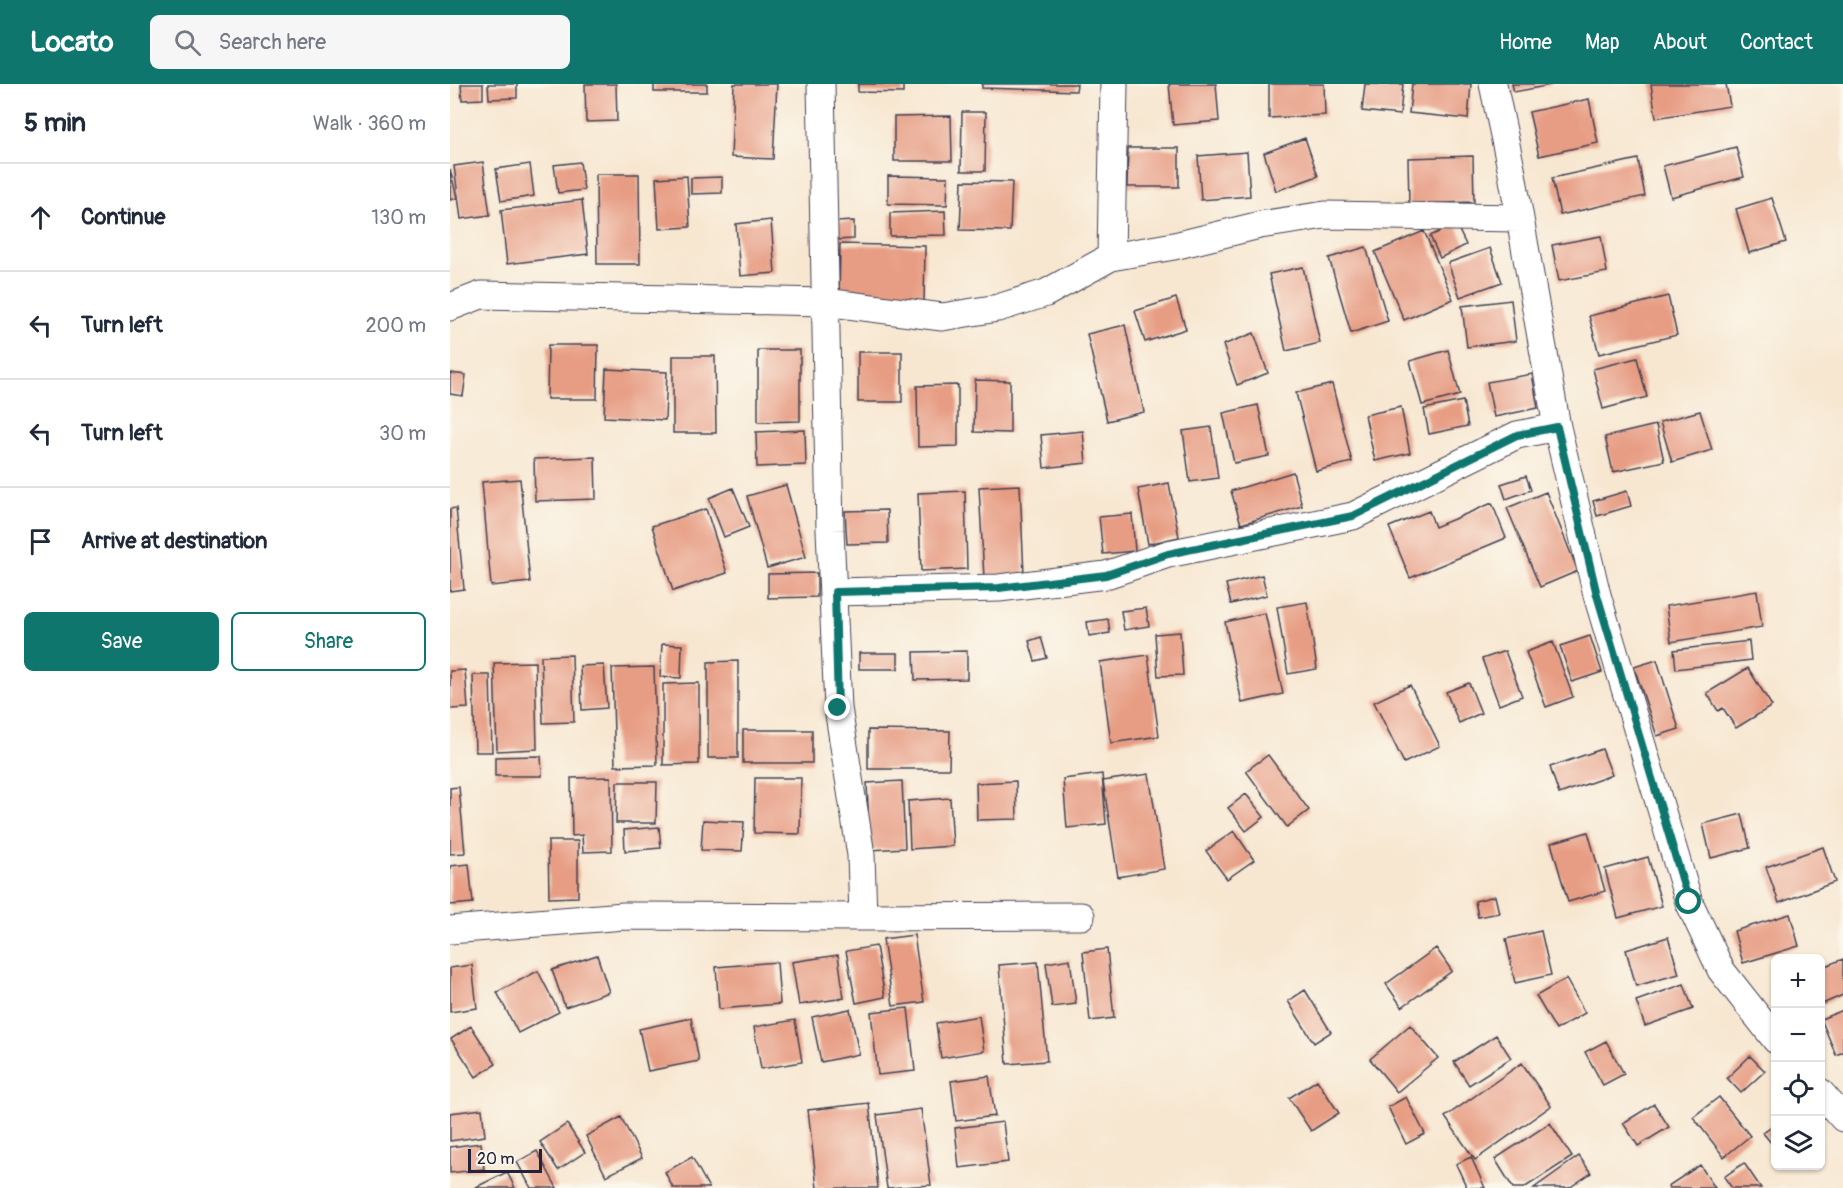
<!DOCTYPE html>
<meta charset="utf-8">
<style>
body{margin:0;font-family:Pangolin,sans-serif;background:#f6f6f7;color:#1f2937}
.controls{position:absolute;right:18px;bottom:18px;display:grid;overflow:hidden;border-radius:9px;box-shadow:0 2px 4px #0004}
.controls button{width:54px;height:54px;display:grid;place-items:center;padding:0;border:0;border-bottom:2px solid #e0e1e3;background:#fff;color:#1f2937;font:30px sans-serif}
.scale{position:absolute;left:18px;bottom:15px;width:74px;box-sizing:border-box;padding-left:6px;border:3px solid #22223b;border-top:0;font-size:16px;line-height:21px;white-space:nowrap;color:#22223b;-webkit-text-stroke:4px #fbf7ec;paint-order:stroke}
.stop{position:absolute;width:18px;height:18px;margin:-14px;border:4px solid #0f766e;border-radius:50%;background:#fff}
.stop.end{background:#0f766e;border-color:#fff;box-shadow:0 2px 6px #0008}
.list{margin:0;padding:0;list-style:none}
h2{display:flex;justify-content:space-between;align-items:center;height:78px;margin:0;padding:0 24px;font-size:26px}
h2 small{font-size:20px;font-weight:400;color:#747a83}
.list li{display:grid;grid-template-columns:39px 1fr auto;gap:18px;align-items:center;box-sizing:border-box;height:108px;padding:0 24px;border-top:2px solid #e0e1e3}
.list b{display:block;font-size:22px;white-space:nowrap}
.list em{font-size:20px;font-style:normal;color:#747a83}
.actions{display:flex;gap:12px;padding:18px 24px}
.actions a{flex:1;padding:14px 0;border:2px solid #0f766e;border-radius:9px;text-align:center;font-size:21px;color:#0f766e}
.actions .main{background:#0f766e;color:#fff}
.icon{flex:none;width:33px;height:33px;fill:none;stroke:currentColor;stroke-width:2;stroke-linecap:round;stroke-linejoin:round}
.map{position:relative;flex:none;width:1393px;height:1104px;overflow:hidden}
header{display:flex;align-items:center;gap:36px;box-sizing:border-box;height:84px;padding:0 30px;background:#0f766e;color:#fff}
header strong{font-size:28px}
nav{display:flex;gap:33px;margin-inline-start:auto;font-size:21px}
.search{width:420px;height:54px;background:#f6f6f7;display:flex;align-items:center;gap:15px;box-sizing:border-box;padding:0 21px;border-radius:9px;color:#747a83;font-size:22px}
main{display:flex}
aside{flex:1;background:#fff}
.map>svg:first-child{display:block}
.building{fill:#e79d84}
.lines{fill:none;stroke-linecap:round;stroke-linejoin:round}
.minor-casing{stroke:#424052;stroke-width:29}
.minor{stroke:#fff;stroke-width:27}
.route{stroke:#0f766e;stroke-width:8}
</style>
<header>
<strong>Locato</strong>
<div class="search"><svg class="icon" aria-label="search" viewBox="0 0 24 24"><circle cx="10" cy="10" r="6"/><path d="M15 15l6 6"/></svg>Search here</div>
<nav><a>Home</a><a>Map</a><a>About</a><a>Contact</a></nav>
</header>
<main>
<aside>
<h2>5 min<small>Walk · 360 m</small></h2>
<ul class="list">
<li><svg class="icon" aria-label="ahead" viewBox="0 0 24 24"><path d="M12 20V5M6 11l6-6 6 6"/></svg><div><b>Continue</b></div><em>130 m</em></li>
<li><svg class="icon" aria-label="left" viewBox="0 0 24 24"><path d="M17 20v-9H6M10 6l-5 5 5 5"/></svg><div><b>Turn left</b></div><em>200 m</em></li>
<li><svg class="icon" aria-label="left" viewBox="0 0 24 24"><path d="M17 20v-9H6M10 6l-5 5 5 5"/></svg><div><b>Turn left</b></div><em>30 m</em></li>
<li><svg class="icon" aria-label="arrive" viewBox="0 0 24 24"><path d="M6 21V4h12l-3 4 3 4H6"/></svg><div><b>Arrive at destination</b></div></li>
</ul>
<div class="actions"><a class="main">Save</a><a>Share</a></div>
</aside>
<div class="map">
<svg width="1393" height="1104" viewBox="0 0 1393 1104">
<rect width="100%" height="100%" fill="#fbf7ec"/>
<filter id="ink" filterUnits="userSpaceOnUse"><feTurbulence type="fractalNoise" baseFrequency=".0167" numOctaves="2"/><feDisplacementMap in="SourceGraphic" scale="12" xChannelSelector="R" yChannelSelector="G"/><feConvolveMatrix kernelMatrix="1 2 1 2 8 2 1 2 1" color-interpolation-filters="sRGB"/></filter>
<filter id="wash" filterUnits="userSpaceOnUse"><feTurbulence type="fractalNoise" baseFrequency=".008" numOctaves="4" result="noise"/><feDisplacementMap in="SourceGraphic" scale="24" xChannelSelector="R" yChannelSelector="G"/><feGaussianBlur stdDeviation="1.35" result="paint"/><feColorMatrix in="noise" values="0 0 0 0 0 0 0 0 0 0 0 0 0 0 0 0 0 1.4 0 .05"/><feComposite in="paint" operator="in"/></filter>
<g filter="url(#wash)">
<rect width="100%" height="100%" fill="#f7e7d1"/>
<g id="blocks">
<!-- building -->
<path class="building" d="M11,0h22v15l-21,1z
M38,0h29v14l-28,1z
M135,0h31l1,37 -31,1z
M204,0h53v8h-53z
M284,0h43l-4,75 -42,-2z
M408,0h45v9l-45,-1z
M532,0h95l-1,7 -94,-3z
M719,0h47l3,37 -46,4z
M819,0h55l1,31 -56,3z
M915,0h38l-3,31 -38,-4z
M962,0h59l-3,35 -59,-6z
M1062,0h39v1l-37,7z
M1201,0h75l4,22 -74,12z
M1139,15l9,44 -59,13 -10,-44z
M512,28h24l-1,59h-24z
M501,32l1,45h-58v-44z
M855,54l13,38 -42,15 -12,-38z
M1286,63l8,30 -73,20 -8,-31z
M678,64h51v39h-52z
M797,68l3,44 -49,4 -3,-44z
M1023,72l1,46 -65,2 -1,-46z
M1188,75l7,37 -85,19 -8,-37z
M33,78l7,53 -29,4 -7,-53z
M130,78l4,28 -26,3 -4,-28z
M80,80l4,32 -33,5 -5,-32z
M0,85l7,29 -7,2z
M146,90h43l1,90h-43z
M237,92l3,51 -31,2 -3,-51z
M438,92l60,1 -1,28 -59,-1z
M272,93v16l-31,1v-16z
M512,97l50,1 -2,49 -50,-1z
M1322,114l14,44 -37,11 -13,-44z
M132,116l6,54 -81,10 -6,-54z
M495,127l1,24 -56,1v-23z
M321,136l4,53 -35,3 -4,-52z
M404,137v18l-19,1v-18z
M1006,140l10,21 -26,13 -10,-22z
M974,147l29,68 -49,21 -29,-68z
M1151,152l6,36 -48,9 -7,-36z
M390,160l85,2 -1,56 -85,-1z
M916,163l22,74 -37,12 -22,-75z
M1040,164l12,34 -42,15 -12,-34z
M853,183l17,76 -34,8 -17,-77z
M1218,212l9,39 -78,19 -10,-38z
M726,214l10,31 -41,13 -10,-31z
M1061,216l5,41 -49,6 -5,-41z
M675,241l19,87 -37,9 -20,-87z
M804,249l14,40 -31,12 -14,-40z
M98,261h50l-1,54h-50z
M308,266h42v71l-42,1z
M998,266l12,45 -38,10 -12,-44z
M408,268h44v50h-44z
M223,272h42l1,77h-43z
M1187,274l10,39 -44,12 -10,-40z
M156,285l61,3 -2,48 -61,-3z
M0,289l16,2 -3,21 -13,-2z
M1082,290l6,34 -44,9 -7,-35z
M525,296l35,1v52l-36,-1z
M882,300l20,78 -36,9 -20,-78z
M508,301v61l-40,1 -1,-61z
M1013,317l5,25 -39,8 -5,-25z
M808,321l11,51 -35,7 -11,-50z
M951,323l9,46 -35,8 -10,-46z
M1250,327l12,39 -40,12 -12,-40z
M1206,341l8,36 -51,11 -8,-35z
M761,343l7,51 -28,4 -7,-51z
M355,346l1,35 -49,2 -1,-35z
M633,347l3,32 -42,5 -3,-33z
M145,373l1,42 -61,2 -1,-42z
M843,388l9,34 -61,18 -10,-33z
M1076,392l5,14 -25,9 -5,-15z
M70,395l10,103 -39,4 -9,-104z
M719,399l10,54 -31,7 -10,-55z
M336,401l20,72 -39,11 -20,-72z
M570,401l4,90 -40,3 -5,-91z
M283,404l16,39 -25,10 -15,-39z
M515,407l2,78 -46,2 -3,-78z
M1177,407l4,15 -34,10 -4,-15z
M1096,408l32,79 -38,16 -33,-79z
M1042,419l14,35 -96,40 -21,-51 40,-16 6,16z
M6,424l8,81 -14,2v-82z
M256,425l21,64 -54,18 -21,-65z
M437,426l1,33 -41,1 -2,-33z
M682,430l3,37 -32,3 -4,-37z
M367,489v24l-49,1v-24z
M812,491l5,20 -36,9 -5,-20z
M1307,507l5,36 -91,15 -5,-36z
M857,518l10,67 -29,5 -11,-67z
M696,524l3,18 -25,4 -3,-19z
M815,529l18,81 -41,9 -17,-81z
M658,535l2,14 -21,3 -2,-14z
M730,548l3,43 -25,1 -3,-42z
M1140,552l12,36 -30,10 -12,-36z
M591,553l6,21 -12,3 -6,-20z
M1299,557l2,19 -75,9 -2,-19z
M1103,558l20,55 -27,10 -20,-55z
M212,560l20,1 -1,33 -21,-1z
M517,567v28l-52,1 -1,-28z
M1055,567l17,45 -23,9 -17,-46z
M409,569h39v16h-39z
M122,571l2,67 -31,1 -2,-67z
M698,571l11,81 -48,7 -11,-81z
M1207,576l22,69 -22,7 -23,-69z
M288,577v97h-30v-96z
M85,578l2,87 -40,2 -3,-88z
M154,581l3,43 -25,2 -2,-44z
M204,583l3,98 -42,1 -3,-98z
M1298,584l24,38 -36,22 -13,-20 -5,3 -11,-18z
M15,586l3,38 -18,1v-38z
M23,591h17l2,77h-17z
M249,599v81l-36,1v-81z
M1019,599l12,30 -22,10 -13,-31z
M960,601l30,61 -36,17 -30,-61z
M293,646h69v33h-69z
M418,646l82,1 -1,38h-81z
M1152,665l10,26 -53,19 -9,-27z
M818,671l41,55 -22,17 -41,-56z
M91,672l1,20h-47v-19z
M652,690l4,50 -39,4 -4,-49z
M699,690l15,95 -46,8 -15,-96z
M161,693l1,74 -29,1 -1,-17 -10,1 -1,-58z
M305,694h46l-1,56 -46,-1z
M452,697l3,67 -35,2 -3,-67z
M566,697l1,38 -40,1 -1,-37z
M167,698h40l-1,41h-40z
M9,703l6,66 -15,1v-66z
M796,710l18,23 -18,14 -18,-23z
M500,714l3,48 -43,3 -2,-48z
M1292,730l8,34 -39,10 -8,-34z
M253,736l41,2 -2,29 -41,-1z
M209,743l2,21 -36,3 -1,-21z
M784,747l20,29 -27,19 -21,-28z
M1138,748l17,59 -37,11 -17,-59z
M98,757h30v56l-29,1z
M1373,763l12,35 -56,21 -13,-36z
M1198,773l14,49 -44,12 -13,-49z
M19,780l4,39 -23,2v-39z
M1045,812l4,17 -21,4 -3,-16z
M1340,830l9,32 -56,17 -9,-32z
M1091,847l10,44 -36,8 -9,-44z
M464,851l10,67 -31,4 -10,-67z
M1218,853l11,37 -43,12 -10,-36z
M426,862l9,51 -29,6 -10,-52z
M986,864l16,23 -50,36 -16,-23z
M657,865l7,69 -24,3 -7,-69z
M147,871l12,37 -44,15 -13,-37z
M388,871l6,43 -45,7 -7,-43z
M620,875l6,45 -24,3 -6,-44z
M1393,875v36l-23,10v-37z
M327,878l3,42 -61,5 -3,-42z
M588,878l9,99 -40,3 -8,-99z
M22,881l5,43 -27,4v-44z
M88,887l21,41 -41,21 -21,-41z
M1116,895l19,34 -29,17 -20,-34z
M1234,900l9,25 -48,17 -9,-25z
M855,906l26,42 -17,11 -26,-42z
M458,924l7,63 -37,4 -7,-63z
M400,925l9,45 -38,8 -9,-45z
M1393,926v42l-7,3 -15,-36z
M529,932l5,35 -43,7 -5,-35z
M241,934l8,43 -51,10 -9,-42z
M345,936l7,42 -41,7 -7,-42z
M960,941l28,33 -41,34 -27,-33z
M21,942l25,38 -20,13 -25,-38z
M1046,951l15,23 -42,27 -15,-23z
M1156,957l18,33 -21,11 -18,-33z
M1300,972l15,15 -24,22 -14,-15z
M1072,979l29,43 -76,54 -30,-43z
M539,992l6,40 -39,5 -5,-40z
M867,996l22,33 -28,18 -22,-33z
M956,1013l19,37 -19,10 -18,-37z
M1269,1013l31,39 -26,21 -31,-40z
M419,1019l9,85h-61l-9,-78z
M1204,1020l15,23 -31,19 -15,-23z
M32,1025l3,27 -35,5v-28z
M471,1025l10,76 -44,3 -10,-73z
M171,1033l21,41 -36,18 -20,-40z
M553,1038l5,40 -49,6 -4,-40z
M1326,1038v27l-13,-16z
M1100,1039l22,34 -48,31h-11l-18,-29z
M117,1040l18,28 -27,18 -18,-28z
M31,1059l3,26 -34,4v-26z
M87,1067l20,37h-26l-14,-26z
M1129,1072l12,17 -22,15h-35z
M242,1073l17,31h-36l-8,-16z
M1021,1073l14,31h-18l-11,-24z
M1294,1079l17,25h-29l-8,-11z
M1250,1081l15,23h-46l-1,-2z
M57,1088l8,16h-41z"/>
</g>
</g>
<g filter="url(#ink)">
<use href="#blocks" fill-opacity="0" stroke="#424052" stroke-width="1.5"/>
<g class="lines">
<!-- minor casing -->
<g class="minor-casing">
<path id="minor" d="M371,0l9,446 8,178 23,147 2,62 218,-1
M1043,0l18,84 46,259 40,168 92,307 32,68 55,70
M661,173l3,-173
M0,223l31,-12 344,7 117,15 56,-9 48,-15 65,-36 63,-11 86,-21 65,-10 194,3
M385,508l164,-4 107,-13 62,-21 185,-38 164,-81 40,-8
M0,846l174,-14 239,1
M1370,1008l23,26"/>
</g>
<!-- minor -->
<use href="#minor" class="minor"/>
</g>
</g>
<g class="lines" filter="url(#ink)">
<!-- route -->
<path class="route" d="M388,624l-3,-116 164,-4 107,-13 62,-21 185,-38 164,-81 40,-8 40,168 92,307"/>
</g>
</svg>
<div class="controls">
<button>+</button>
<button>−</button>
<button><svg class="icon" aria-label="locate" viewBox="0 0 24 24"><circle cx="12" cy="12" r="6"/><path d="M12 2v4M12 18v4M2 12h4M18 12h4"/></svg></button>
<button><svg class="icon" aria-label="layers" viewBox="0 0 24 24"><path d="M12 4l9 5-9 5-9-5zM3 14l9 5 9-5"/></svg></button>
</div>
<div class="scale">20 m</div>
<div class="stop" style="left:1239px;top:818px"></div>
<div class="stop end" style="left:388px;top:624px"></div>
</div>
</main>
